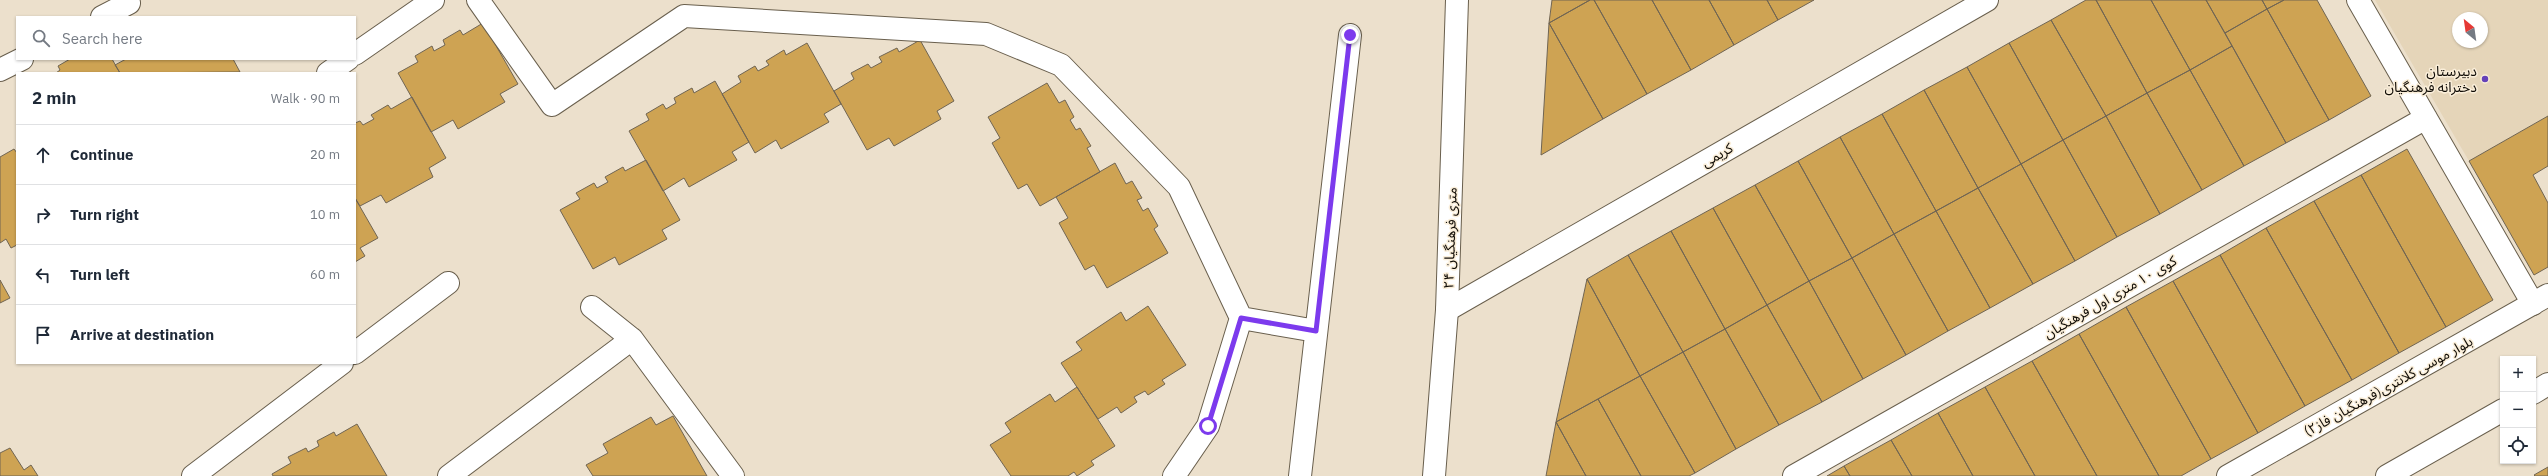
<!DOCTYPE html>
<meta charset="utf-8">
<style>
body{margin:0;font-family:"IBM Plex Sans","Noto Sans Arabic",sans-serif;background:#f2f2f3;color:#1f2937}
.controls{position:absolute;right:12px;bottom:12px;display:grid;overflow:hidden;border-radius:0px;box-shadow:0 1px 3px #0004}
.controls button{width:36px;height:36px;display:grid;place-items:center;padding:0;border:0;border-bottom:1px solid #e0e1e3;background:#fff;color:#1f2937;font:20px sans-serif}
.compass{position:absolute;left:2452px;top:12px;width:36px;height:36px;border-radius:50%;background:#fff;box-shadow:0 1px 3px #0004;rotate:331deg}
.stop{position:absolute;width:12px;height:12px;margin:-9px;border:3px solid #7c3aed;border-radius:50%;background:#fff}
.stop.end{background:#7c3aed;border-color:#fff;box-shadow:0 1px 4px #0008}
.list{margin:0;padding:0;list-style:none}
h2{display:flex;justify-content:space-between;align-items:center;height:52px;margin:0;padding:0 16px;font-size:17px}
h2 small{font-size:13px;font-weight:400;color:#747a83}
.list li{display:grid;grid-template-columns:26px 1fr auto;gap:12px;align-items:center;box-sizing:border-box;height:60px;padding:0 16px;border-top:1px solid #e0e1e3}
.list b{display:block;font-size:15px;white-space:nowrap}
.list em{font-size:13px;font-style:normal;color:#747a83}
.icon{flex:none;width:22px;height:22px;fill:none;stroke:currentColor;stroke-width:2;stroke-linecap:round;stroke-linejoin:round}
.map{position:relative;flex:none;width:2548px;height:476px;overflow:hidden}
.search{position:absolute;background:#fff;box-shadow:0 1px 3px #0004;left:16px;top:16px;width:340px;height:44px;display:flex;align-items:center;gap:10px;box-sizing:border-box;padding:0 14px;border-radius:0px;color:#747a83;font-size:15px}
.panel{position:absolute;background:#fff;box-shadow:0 1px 3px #0004;left:16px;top:72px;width:340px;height:292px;border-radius:0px}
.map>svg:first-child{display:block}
.built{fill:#e5d5b9;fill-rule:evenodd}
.building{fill:#cea353;stroke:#706553}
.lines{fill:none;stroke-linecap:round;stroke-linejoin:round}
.street-casing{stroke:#695f4d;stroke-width:24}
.secondary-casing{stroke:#695f4d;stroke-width:24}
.street{stroke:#fff;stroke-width:22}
.secondary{stroke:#fff;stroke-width:22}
.route{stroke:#7c3aed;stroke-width:5}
.poi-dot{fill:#6441b9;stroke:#faeed9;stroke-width:1.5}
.labels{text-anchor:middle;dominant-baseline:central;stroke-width:3;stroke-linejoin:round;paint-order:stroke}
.poi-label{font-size:14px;fill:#100c06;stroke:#faeed9;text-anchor:end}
.street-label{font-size:14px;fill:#100c06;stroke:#faeed9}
</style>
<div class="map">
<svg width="2548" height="476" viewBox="0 0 2548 476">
<rect width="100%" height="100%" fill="#ece0cc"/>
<!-- built -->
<path class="built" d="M2375,0h173v116l-79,45zM2458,18h24v24h-24z"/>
<!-- building -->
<path class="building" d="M1552,0h38l-41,23z
M1590,0h4l53,94 -44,25 -54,-96z
M1594,0h58l39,70 -44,24z
M1652,0h57l25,45 -43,25z
M1709,0h58l11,20 -44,25z
M1767,0h47l-36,20z
M2086,0h10l51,93 -41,23 -55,-96z
M2096,0h55l39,70 -43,23z
M2151,0h55l26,46 -42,24z
M2206,0h56l5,9 -42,24z
M2262,0h22l-17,9z
M2284,0h33l54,96 -42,24 -62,-111z
M2267,9l62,111 -43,23 -61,-110z
M2051,20l55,96 -43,24 -54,-97z
M483,23l35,61 -18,10 5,8 -47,27 -5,-9 -22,12 -33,-59 20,-11 -3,-6 17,-10 2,5 11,-6 -2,-5 17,-10 3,5z
M1549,23l54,96 -62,36z
M920,40l34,61 -17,10 4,8 -47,27 -5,-8 -22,12 -33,-59 20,-12 -3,-6 17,-9 3,4 11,-6 -3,-5 18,-9 2,4z
M807,43l34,61 -17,10 5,8 -48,27 -5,-9 -21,13 -33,-59 19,-12 -3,-6 17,-10 3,5 11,-6 -3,-4 18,-11 2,5z
M2009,43l54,97 -42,24 -54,-97z
M2232,46l54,97 -42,23 -54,-96z
M70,59h42l8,14h-64l4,-3 -2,-4z
M126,59h107l7,13 -120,1 -5,-8z
M1967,67l54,97 -43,24 -54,-98z
M2190,70l54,96 -42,24 -55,-97z
M715,81l34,61 -17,10 5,8 -48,27 -5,-9 -21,13 -34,-60 20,-11 -3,-6 17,-10 3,5 10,-6 -2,-5 18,-10 2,5z
M1047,83l12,20 6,-3 9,17 -4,3 6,10 4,-2 11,18 -4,2 13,24 -60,34 -13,-22 -9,5 -26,-46 8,-5 -12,-21z
M1924,90l54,98 -42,23 -54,-97z
M2147,93l55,97 -42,24 -54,-98z
M412,97l34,61 -17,10 4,9 -47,26 -5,-8 -21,11 -5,-8v-75l5,-2 3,4 11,-6 -3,-4 17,-10 3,4z
M1882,114l54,97 -42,23 -54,-97z
M2106,116l54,98 -43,23 -54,-97z
M2548,116v50l-15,9 15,28v64l-14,8 -65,-114z
M1840,137l54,97 -42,24 -54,-97z
M2063,140l54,97 -42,24 -54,-97z
M14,149l3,4v92l-6,3 -5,-9 -6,4v-86z
M2407,149l86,151 -47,27 -85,-152z
M646,160l34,60 -18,10 5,9 -48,26 -4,-8 -22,12 -33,-59 20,-11 -4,-6 18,-10 3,5 11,-6 -3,-5 18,-10 2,4z
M1798,161l54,97 -43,23 -54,-96z
M1115,163l11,21 6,-3 10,17 -5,2 6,11 5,-3 10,18 -4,3 14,24 -61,35 -13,-23 -9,5 -26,-47 9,-5 -12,-21z
M2021,164l54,97 -42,23 -55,-96z
M2361,175l85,152 -47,26 -85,-152z
M1755,185l54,96 -42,24 -54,-97z
M1978,188l55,96 -43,24 -54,-97z
M355,198l23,40 -18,10 5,8 -10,6z
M2314,201l85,152 -47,27 -86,-152z
M1713,208l54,97 -42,24 -54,-98z
M1936,211l54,97 -42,23 -54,-97z
M2266,228l86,152 -47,26 -85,-151z
M1671,231l54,98 -42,23 -55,-97z
M1894,234l54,97 -42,24 -54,-97z
M1628,255l55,97 -43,24 -53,-97z
M2220,255l85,151 -47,27 -85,-152z
M1852,258l54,97 -43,24 -54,-98z
M1587,279l53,97 -84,46z
M0,280l10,18 -10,5z
M1809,281l54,98 -41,23 -55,-97z
M2173,281l85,152 -47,26 -85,-152z
M1767,305l55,97 -43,23 -54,-96z
M1148,306l38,59 -24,15 3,4 -17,11 -3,-4 -11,6 3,5 -16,11 -4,-6 -19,12 -37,-56 21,-13 -6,-8 45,-30 5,9z
M2126,307l85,152 -30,17h-22l-80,-142z
M1725,329l54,96 -43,24 -53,-97z
M2079,334l80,142h-62l-65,-115z
M1683,352l53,97 -41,24 -55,-97z
M2032,361l65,115h-62l-50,-89z
M1640,376l55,97 -6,3h-48l-43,-77z
M1077,387l38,59 -24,15 3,4 -17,11 -3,-4 -6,4h-57l-21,-31 21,-13 -6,-9 45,-29 5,8z
M1985,387l50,89h-62l-35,-63z
M1598,399l43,77h-55l-30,-54z
M1938,413l35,63h-61l-21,-36z
M673,416l34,60h-114l-7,-11 22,-12 -5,-9 48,-27 5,8z
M1556,422l30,54h-40z
M357,424l30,52h-114l-1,-2 19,-11 -3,-6 18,-9 2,4 11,-6 -2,-5 17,-9 2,4z
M1891,440l21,36h-62l-6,-10z
M10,448l14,22 7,-5 7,11h-38v-23z
M1844,466l6,10h-23z
M2548,467v9h-13l-1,-1z"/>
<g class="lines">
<!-- street casing -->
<g class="street-casing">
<path id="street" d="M478,0l74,105 132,-89 302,18 75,31 118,122 62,131 -33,108 -34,50
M2358,0l175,304
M102,17l27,-14
M355,54l78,-54
M0,70l22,-11
M328,73l20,-14
M592,307l40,32 101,137
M1447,310l540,-310
M1241,318l75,13
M355,353l93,-70
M193,476l149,-113
M449,476l183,-137
M1300,476l50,-441
M1794,476l632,-358"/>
</g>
<!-- secondary casing -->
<g class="secondary-casing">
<path id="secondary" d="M2533,393l15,-9
M1434,476l13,-166 10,-310
M2228,476l320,-181
M2387,476l116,-66"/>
</g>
<!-- street -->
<use href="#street" class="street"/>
<!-- secondary -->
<use href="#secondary" class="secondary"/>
</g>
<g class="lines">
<!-- route -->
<path class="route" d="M1208,426l33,-108 75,13 34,-296"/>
</g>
<!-- markers -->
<circle class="poi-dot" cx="2485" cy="79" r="4"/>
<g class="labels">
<!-- poi labels -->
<g class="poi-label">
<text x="2477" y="71">دبیرستان<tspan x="2477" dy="16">دخترانه فرهنگیان</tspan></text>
</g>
<!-- street labels -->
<g class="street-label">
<text transform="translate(1717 155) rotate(-30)">کریمی</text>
<text transform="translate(1450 238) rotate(-88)">۲۴ متری فرهنگیان</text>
<text transform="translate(2110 297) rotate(-30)">کوی ۱۰ متری اول فرهنگیان</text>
<text transform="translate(2388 386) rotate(-29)">بلوار موسی کلانتری(فرهنگیان فاز۲)</text>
</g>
</g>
</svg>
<div class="controls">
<button>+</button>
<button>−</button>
<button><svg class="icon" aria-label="locate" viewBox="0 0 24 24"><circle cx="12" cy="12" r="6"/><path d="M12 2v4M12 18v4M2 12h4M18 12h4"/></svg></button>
</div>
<svg class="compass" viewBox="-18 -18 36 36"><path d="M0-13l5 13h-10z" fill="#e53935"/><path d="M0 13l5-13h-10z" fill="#747a83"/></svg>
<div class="stop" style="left:1208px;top:426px"></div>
<div class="stop end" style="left:1350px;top:35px"></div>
<div class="search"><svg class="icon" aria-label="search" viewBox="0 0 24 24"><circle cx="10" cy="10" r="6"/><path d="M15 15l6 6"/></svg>Search here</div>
<section class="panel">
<h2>2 min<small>Walk · 90 m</small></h2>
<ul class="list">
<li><svg class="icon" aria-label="ahead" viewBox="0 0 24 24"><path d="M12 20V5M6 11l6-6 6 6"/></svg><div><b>Continue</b></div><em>20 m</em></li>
<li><svg class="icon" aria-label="right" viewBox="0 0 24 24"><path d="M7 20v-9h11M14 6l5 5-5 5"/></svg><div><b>Turn right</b></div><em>10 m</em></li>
<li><svg class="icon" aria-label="left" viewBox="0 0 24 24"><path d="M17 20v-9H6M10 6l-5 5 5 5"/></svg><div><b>Turn left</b></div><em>60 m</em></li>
<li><svg class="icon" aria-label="arrive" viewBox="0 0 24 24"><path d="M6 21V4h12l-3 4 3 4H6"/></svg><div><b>Arrive at destination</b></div></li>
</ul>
</section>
</div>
